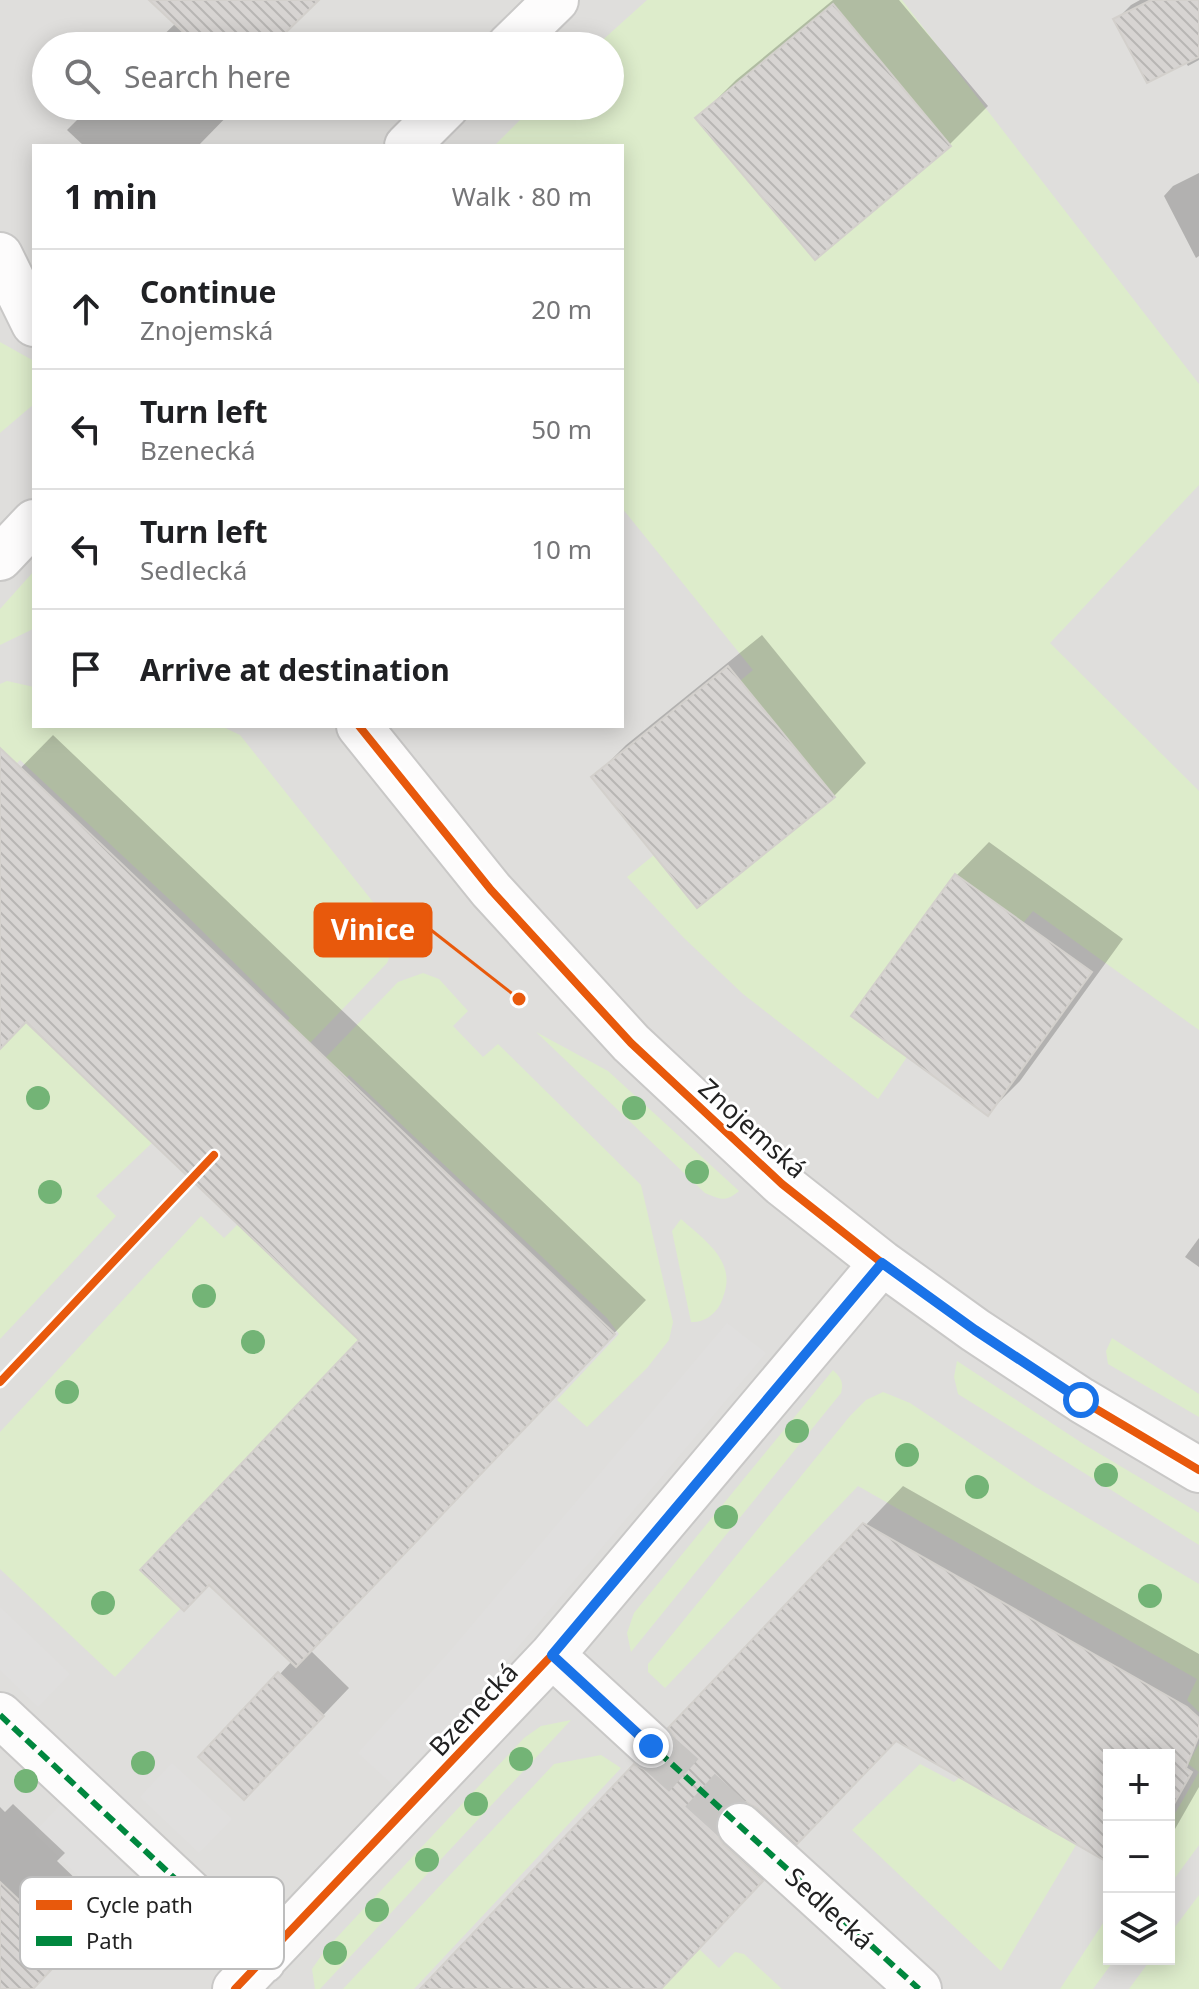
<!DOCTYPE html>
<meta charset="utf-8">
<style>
body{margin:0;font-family:"Noto Sans",sans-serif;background:#f6f6f6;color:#202124}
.controls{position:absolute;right:24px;bottom:24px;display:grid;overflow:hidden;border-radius:0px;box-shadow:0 4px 20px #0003}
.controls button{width:72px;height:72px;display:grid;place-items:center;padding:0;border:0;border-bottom:2px solid #e0e0e0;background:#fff;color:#202124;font:40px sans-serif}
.stop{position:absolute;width:24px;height:24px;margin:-18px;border:6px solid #1a73e8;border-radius:50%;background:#fff}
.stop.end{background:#1a73e8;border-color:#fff;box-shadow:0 2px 8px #0008}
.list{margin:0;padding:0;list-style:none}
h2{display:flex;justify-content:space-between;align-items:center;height:104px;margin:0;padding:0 32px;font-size:34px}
h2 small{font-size:26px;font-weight:400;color:#757577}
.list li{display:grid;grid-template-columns:52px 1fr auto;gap:24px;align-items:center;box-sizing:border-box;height:120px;padding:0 32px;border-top:2px solid #e0e0e0}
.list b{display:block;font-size:30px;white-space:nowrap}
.list p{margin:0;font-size:26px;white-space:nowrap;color:#757577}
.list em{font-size:26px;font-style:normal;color:#757577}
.icon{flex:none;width:44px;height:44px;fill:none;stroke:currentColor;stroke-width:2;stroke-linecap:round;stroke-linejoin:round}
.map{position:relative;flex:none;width:1199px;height:1989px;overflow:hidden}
.search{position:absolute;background:#fff;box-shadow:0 4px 20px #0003;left:32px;top:32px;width:592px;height:88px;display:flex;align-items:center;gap:20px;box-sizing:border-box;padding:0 28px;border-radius:44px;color:#757577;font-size:30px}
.panel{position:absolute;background:#fff;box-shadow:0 4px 20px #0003;left:32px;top:144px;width:592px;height:584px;border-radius:0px}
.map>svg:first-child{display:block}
.residential{fill:#dfdedc;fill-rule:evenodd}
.grass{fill:#ddeccb}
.parking{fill:#e0dfde}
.shadow{fill:#0003}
.building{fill:url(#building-back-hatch);stroke:#d3d0cc;stroke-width:2}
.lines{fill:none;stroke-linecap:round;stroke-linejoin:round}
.street-tunnel{stroke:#c7c5c3;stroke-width:44;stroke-dasharray:44 22;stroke-linecap:butt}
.street-casing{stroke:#c9c8c7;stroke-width:48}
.street{stroke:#fdfcfc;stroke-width:44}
.quiet{stroke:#00873e;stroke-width:6;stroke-dasharray:12 6;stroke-linecap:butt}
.cycleway-casing{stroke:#fff;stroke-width:13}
.cycleway{stroke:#e8590c;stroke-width:8}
.tree{fill:#73b476}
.route{stroke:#1a73e8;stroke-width:10}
.labels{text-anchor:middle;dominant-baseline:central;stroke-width:6;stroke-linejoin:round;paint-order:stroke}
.street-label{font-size:26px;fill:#222;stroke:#fff}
.key{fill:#fff;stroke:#bdbdbd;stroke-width:2}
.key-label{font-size:22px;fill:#222}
.leader{fill:none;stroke:#e8590c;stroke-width:3}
.callout-dot{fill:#e8590c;stroke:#fff;stroke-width:3}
.callout{fill:#e8590c;stroke:#e8590c;stroke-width:3}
.callout-label{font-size:28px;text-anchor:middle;font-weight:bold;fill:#fff}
</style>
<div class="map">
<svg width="1199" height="1989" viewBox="0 0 1199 1989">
<defs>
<pattern id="building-back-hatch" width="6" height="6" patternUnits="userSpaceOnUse" patternTransform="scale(2)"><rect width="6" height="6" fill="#d7d4d2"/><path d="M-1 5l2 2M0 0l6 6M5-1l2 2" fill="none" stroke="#b8b6b4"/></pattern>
</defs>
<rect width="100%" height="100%" fill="#f0eeeb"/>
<!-- residential -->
<path class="residential" d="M0,0h1199v1989h-1199zM46,46h564v60h-564zM34,146h588v580h-588zM1109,1755h60v204h-60z"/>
<!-- grass -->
<path class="grass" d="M647,0h255l297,384v101l-149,158 149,148v239l-166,-119 -10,12 -68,-49 -104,142 56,41 -29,42 -135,-105 -59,-56 -57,-61 27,-22 44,53 137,-111 -95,-116 13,-11 -131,-162v-362h-128l40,-40h76v-60h-14z
M0,342l34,19v43l-34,29z
M34,571v56l-3,3 -31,15v-36z
M7,681l27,6v39h187l19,9 145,182 11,25 -9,21 -187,194 -36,-7 126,-132 -107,-106 -163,-152 -20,20v-96z
M423,973l16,6 29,32 -15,15 30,31 15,-13 143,141 32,137 -4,18 -22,28 -60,59 -30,-27 62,-66 -12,-16 -258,-243 -128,134 -5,-7 -4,-26 186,-194z
M26,1022l126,121 -56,53 20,20 -116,123v-290z
M536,1032l72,39 131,120c-14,12 -19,8 -34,2z
M201,1216l23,22 14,-14 121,116 -219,229 41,39 -66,69 -115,-108v-137z
M681,1219c21,19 53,40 44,72 -2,6 -3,11 -7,17 -7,9 -16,15 -27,14l-19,-91z
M1112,1338l87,56v23l-91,-53 -2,-13z
M957,1361l128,84 114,68v32l-241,-151 -4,-17z
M833,1370c8,8 11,12 8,23l-210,259 -4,-19 7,-20z
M883,1392l27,11 124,83 165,98v128l-12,-12 10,-21 -339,-193 -193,202 -17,-16v-8l202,-248 16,-16z
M571,1720l-251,269h-5l-3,-20 14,-20 198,-211 17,-12z
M1199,1744v101l-30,41v-62l30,-52 -11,-8z
M601,1755l20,13 -207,221h-71l211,-225z
M920,1764l34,18 5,-4 117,67 -75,126 -149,-141z
M1199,1895v94h-70l22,-30h18v-24z
M1109,1914v45h6l-22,30h-33z
M699,1949l20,19 16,-16 9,2 38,35h-121z"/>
<!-- parking -->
<path class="parking" d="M727,1323l39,30 -291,345 -81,88 -36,-33 93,-103z
M0,1607l70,67 -32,33 -38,-37z
M172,1763l60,56 -33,34 -59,-56z
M61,1804l116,112 -27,29 -116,-112z"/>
<!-- shadow -->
<path class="shadow" d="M190,0h126l-31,30 2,3 -13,13h-122l24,-23z
M833,0h66l89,106 -38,38 -135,113 -117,-139 38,-38z
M1140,0h59v60l-11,6 -3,-5 -69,-41 15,-15z
M91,106h146l-39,40h-21l-2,-2 -2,2h-89l-17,-16z
M1199,173v83l-3,2 -32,-62 9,-10z
M762,635l104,128 -32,33 -240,-19 32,-32z
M53,735l593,565 -336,350 39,38 -78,82 9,-96 12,-13 70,-321 -336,-320 -26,28v-259z
M989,842l134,97 -103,142 -32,32 -135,-97 104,-141z
M1199,1238v29l-14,-10z
M903,1486l296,168v133l-28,49 -2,2v-83h-60v106l-212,-122 -237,250h-237z
M13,1804l52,49 -8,8 51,49 -76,79h-32v-182l5,5z"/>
<!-- building -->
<path class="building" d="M149,0h170l-47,46h-74z
M1151,0h48v57l-52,26 -34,-64z
M833,4l118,142 -136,114 -120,-142z
M728,666l107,131 -138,111 -106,-131z
M0,748l615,586 -319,333 -87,-82 -25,26 -44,-41 219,-230 -333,-318 -26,27z
M955,874l137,98 -104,144 -137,-100z
M863,1523l324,184 12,11v17l-13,33 6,4 -23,41v-58h-60v108l-213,-122 -99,103 -40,-36 -11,-6h-13l-11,7 -6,11 1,14 6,10 40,37 -102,108h-241l214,-225 12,6h13l10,-7 6,-12v-13l-7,-10z
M278,1672l46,44 -80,84 -46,-43z
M0,1882l71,67 -38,40h-33z"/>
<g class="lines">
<!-- street-tunnel -->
<path class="street-tunnel" d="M651,1746l89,80"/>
<!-- street casing -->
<g class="street-casing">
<path id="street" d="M509,46l47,-46
M407,146l40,-40
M0,255l34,69
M0,558l34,-36
M359,726l132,164 140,153 151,141 100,79 93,67 106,70 118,70
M552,1655l99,91
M0,1715l263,246
M740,1826l179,163
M235,1989l317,-334 330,-392"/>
</g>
<!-- street -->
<use href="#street" class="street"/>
<!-- quiet -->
<path class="quiet" d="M552,1655l367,334
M0,1715l263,246"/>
<!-- cycleway casing -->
<g class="cycleway-casing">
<path id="cycleway" d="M359,726l132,164 140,153 151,141 100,79 93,67 106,70 118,70
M0,1382l214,-227
M235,1989l317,-334 330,-392"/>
</g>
<!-- cycleway -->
<use href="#cycleway" class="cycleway"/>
</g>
<!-- trees -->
<g class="tree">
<circle cx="38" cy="1098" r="12"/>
<circle cx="634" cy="1108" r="12"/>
<circle cx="697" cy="1172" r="12"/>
<circle cx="50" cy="1192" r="12"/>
<circle cx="204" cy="1296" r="12"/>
<circle cx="253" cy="1342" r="12"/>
<circle cx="67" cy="1392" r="12"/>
<circle cx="797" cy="1431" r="12"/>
<circle cx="907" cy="1455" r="12"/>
<circle cx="1106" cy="1475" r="12"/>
<circle cx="977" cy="1487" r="12"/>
<circle cx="726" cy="1517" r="12"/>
<circle cx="1150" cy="1596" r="12"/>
<circle cx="103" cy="1603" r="12"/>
<circle cx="521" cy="1759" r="12"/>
<circle cx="143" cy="1763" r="12"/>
<circle cx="26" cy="1781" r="12"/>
<circle cx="476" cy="1804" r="12"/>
<circle cx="427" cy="1860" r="12"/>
<circle cx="377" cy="1910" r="12"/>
<circle cx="335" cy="1953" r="12"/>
</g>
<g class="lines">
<!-- route -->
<path class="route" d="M651,1746l-99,-91 330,-392 93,67 106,70"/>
</g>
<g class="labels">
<!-- street labels -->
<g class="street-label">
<text transform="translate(753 1128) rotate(42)">Znojemská</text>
<text transform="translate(473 1709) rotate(-47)">Bzenecká</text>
<text transform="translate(830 1908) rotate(42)">Sedlecká</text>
</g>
</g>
<!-- legend -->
<rect x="20" y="1877" width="264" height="92" rx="12" class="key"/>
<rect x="36" y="1900" width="36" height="10" fill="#e8590c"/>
<rect x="36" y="1936" width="36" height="10" fill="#00873e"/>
<g class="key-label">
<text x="86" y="1913">Cycle path</text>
<text x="86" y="1949">Path</text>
</g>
<!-- callouts -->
<path class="leader" d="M519 999L431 930"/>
<circle class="callout-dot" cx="519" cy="999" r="8"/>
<rect class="callout" x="315" y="904" width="116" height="52" rx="8"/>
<g class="callout-label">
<text x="373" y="940">Vinice</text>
</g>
</svg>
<div class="controls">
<button>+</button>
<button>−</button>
<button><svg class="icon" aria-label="layers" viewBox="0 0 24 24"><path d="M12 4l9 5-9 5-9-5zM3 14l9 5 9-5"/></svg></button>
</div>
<div class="stop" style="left:1081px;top:1400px"></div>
<div class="stop end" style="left:651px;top:1746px"></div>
<div class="search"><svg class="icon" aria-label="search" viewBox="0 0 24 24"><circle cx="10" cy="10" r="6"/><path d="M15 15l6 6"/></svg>Search here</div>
<section class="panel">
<h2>1 min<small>Walk · 80 m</small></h2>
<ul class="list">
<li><svg class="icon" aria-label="ahead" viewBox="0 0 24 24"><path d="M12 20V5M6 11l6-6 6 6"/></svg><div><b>Continue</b><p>Znojemská</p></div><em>20 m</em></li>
<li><svg class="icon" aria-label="left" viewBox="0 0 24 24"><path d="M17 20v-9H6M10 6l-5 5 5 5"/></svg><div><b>Turn left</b><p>Bzenecká</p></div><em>50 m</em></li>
<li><svg class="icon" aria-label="left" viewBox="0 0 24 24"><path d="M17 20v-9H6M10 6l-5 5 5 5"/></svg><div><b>Turn left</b><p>Sedlecká</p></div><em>10 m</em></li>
<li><svg class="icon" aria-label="arrive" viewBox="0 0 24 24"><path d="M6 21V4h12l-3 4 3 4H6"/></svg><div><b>Arrive at destination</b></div></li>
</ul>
</section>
</div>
